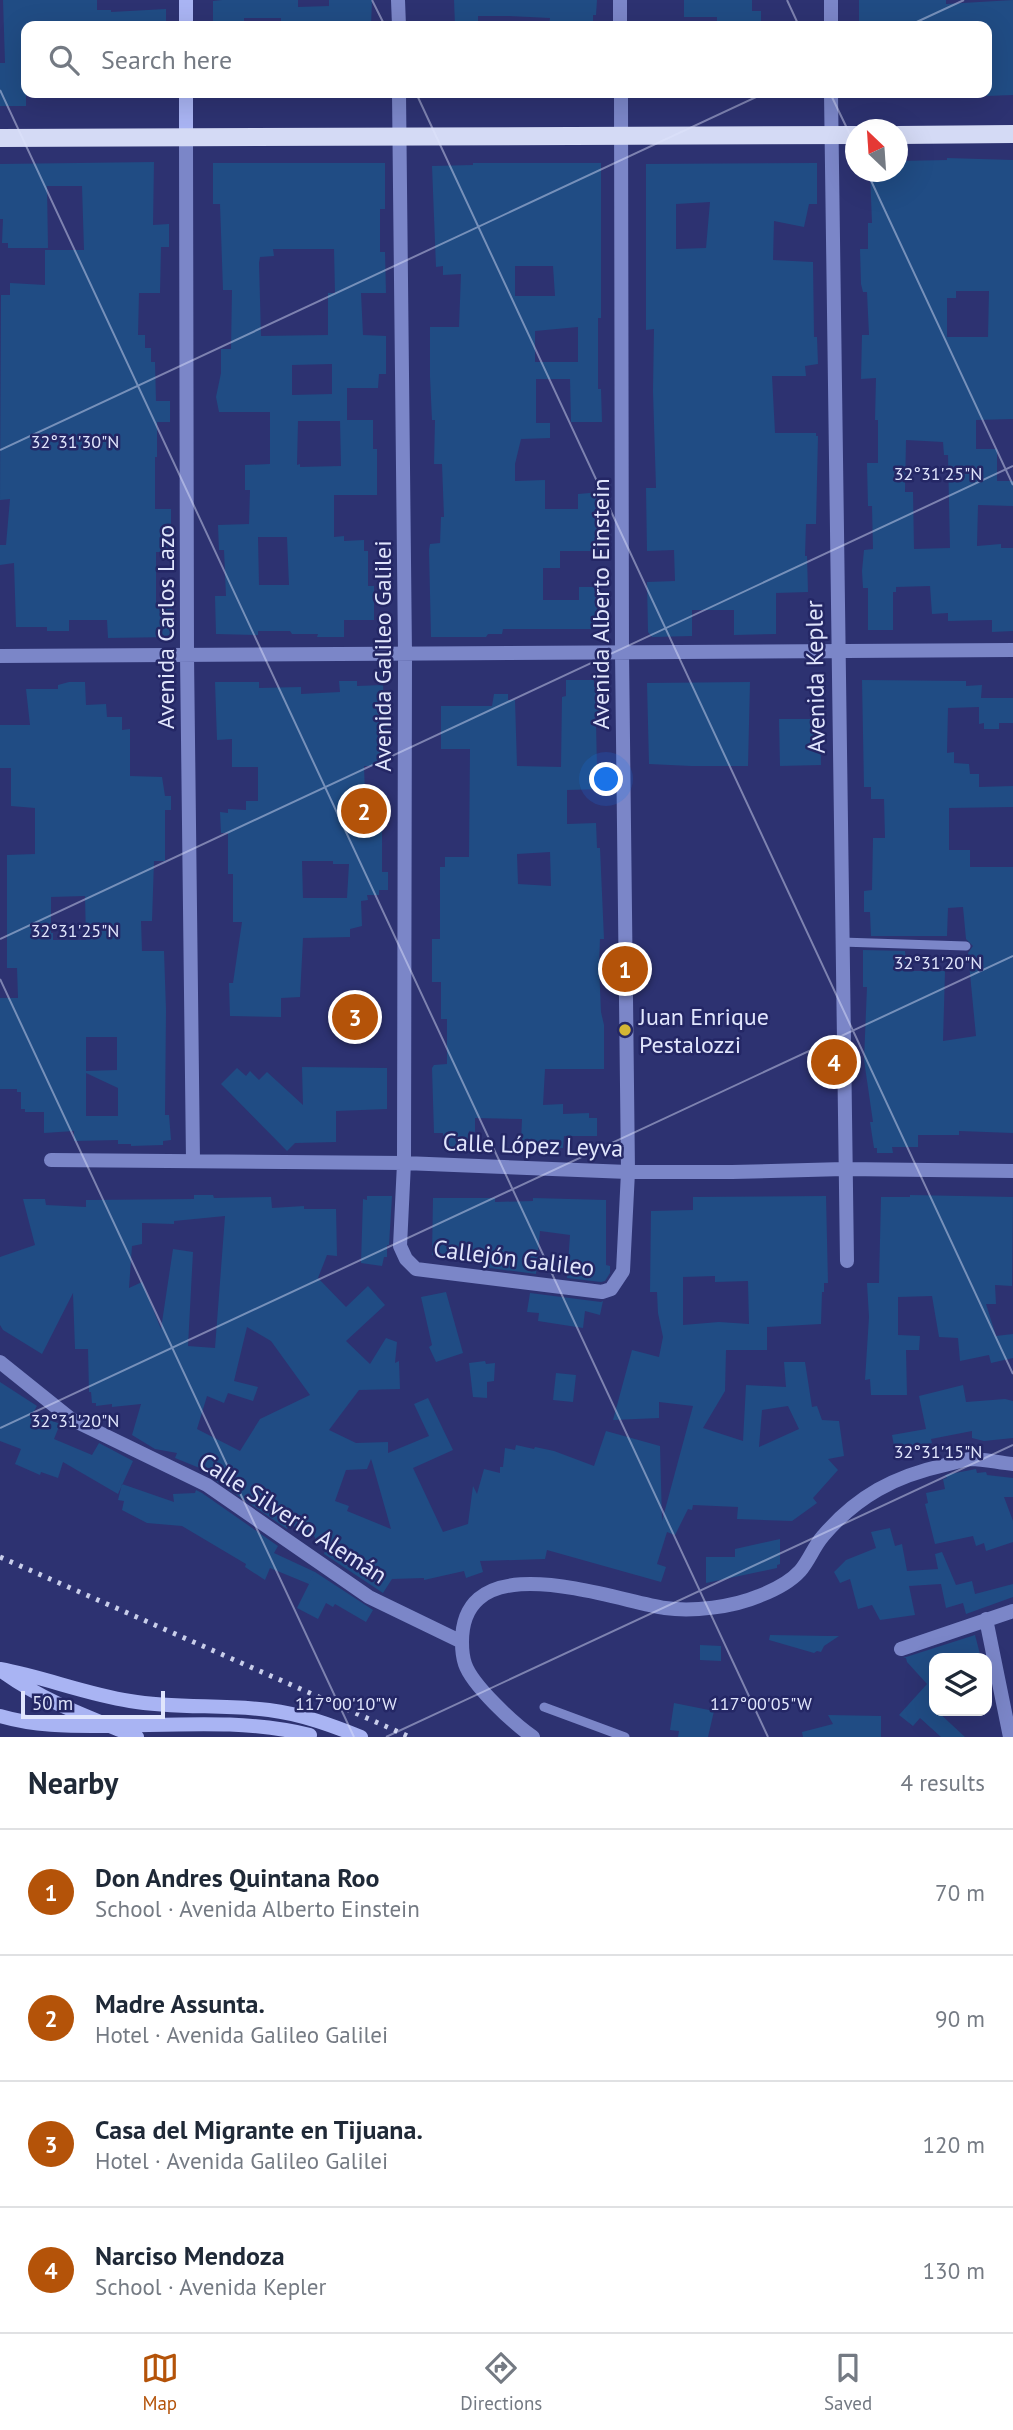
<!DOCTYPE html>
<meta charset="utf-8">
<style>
body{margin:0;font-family:"PT Sans",sans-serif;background:#f2f2f3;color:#1f2937}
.controls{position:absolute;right:21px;bottom:21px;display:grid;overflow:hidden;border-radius:14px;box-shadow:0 7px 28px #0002}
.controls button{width:63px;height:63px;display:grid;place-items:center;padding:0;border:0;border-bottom:2px solid #e0e1e3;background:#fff;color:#1f2937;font:35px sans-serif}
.compass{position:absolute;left:845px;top:119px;width:63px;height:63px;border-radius:50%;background:#fff;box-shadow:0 7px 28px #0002;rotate:335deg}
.scale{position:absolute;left:21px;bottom:18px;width:144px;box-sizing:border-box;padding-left:7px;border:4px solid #e0e5fc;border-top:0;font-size:19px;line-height:24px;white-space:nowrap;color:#e0e5fc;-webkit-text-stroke:5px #242765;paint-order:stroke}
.you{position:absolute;left:607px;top:780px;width:24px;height:24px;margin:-18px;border:5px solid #fff;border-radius:50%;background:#1a73e8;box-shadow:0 0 0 10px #1a73e833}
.badge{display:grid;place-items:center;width:46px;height:46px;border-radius:50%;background:#b45309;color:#fff;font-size:23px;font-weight:700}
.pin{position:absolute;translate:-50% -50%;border:4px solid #fff;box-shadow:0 2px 7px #0006}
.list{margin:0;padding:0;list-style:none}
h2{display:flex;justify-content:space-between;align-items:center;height:91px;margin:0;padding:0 28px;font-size:30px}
h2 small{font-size:23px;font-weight:400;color:#747a83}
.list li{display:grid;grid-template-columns:46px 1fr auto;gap:21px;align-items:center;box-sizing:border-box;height:126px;padding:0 28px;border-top:2px solid #e0e1e3}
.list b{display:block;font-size:26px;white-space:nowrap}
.list p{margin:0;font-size:23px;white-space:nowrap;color:#747a83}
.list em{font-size:23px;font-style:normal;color:#747a83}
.icon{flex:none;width:38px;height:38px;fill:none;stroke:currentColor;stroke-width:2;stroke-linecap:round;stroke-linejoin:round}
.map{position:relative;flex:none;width:1013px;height:1737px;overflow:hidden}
.search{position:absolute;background:#fff;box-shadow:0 7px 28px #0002;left:21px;right:21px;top:21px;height:77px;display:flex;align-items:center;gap:18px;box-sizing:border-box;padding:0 24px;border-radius:14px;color:#747a83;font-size:26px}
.sheet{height:595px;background:#fff}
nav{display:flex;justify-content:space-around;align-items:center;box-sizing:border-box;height:98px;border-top:2px solid #e0e1e3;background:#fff;font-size:19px;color:#747a83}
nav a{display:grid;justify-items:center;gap:4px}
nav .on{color:#b45309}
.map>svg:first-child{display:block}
.building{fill:#204c84;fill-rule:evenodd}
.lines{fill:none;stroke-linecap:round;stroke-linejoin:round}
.service{stroke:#7b86c8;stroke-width:9}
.minor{stroke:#7b86c8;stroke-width:14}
.secondary{stroke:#a9b4f3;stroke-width:14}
.primary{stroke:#d4daf5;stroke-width:18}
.rail{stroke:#c9ceea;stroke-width:5;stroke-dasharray:3.5 7;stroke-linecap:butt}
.secondary-bridge{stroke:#a9b4f3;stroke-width:14}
.ticks{fill:none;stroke:#e0e5fc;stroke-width:2;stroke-opacity:0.45}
.poi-dot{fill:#d3b635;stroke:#242765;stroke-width:2.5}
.labels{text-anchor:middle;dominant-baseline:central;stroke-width:5;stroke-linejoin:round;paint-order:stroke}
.street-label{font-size:24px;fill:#e0e5fc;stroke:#242765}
.poi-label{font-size:24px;fill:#e0e5fc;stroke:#242765;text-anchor:start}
.ticks-label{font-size:18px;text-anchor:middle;fill:#e0e5fc;stroke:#242765;stroke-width:5;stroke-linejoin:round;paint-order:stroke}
</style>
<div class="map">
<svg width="1013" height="1737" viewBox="0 0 1013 1737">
<rect width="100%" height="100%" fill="#2d3271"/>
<!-- building -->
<path class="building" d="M3,0h94v10h14v2l55,-3v17h-140v80h-26v-43h5z
M222,0h76v7l31,-1v-6h43l-1,26h-90v-8h-37v8h-31v-25z
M454,0h143l-1,15h-3v11h-44l1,-8 -41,-2h-31v10h-23z
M684,0h68v11h9v15h-44v-9h-33z
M859,0h87v4l67,-4v95l-26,1v-70h-128z
M947,158l66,2v259l-37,1v29h21v32h16v25l-35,-1 -1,41 24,-2v4h12v83l-21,1v-12l-44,1v-8l-16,1 -2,-28 -34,1v5h-3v38h-25v-42h-5l-1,-17 2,-21 9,-1 -1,-43h-4l-1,-43h11v-43h-3l1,-42 -15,1 1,-44h7l-2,-43h-4l-2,-8 -1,-35h8v-26h4l-2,-51h28v-11l49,-1zM956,291h33l-1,46h-41v-39h9zM906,440l37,2 1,13h4l2,93 -36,1 -1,-57h-8z
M154,162l-1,63 16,-1v23h-8l-1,46h-21l-1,42h7v13h6v14h4l1,39h14v21h-13v35h-2v52h16v16h-3v27h-12v55h16v30l-64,1 -1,-18h-38v11h-22v-4h-31l-2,-64 -14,2v-20h6l4,-46 -10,1 1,-205h9v-12l35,2v-35h39l-2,-64h-35l1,62h-40v-5h-6l1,-24h-3v-55z
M213,163h172v46h-5v43h5l1,41h-25l2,42 23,1v38h-7l-1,14h-31v32h26v29h4v46h-43v42l10,-1v5l20,-1v11h4v35h6v34h-30v17h-27l1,-3h-26l-2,-3h-32v4l-42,-1 -1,-38h11l-2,-46h-5l-1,-25 31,-1 1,-34h-5v-25l25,-1v-52h-51l-3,-15 5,-24v-24h10l1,-59h-9l-3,-86h-7zM273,249h61l1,44h-7v42l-67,1 -2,-73 1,-6 14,-1zM332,364v30l-40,1v-30zM298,421h42l1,45 -41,1v-3l-3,1zM258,537h29l2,48h-30z
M473,163h128v155h-3v71h3l1,33h-31l-1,-43h-34v44h14v15l-29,1 -6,25v17l30,-1v29h33v-15l24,-2v59h-42v17h-17v32h36v-13h18l1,42h-95l-1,5h-14l-2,3h-55l-2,-87 1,-6 10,-1 1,-26h3l-2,-53h-8l1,-44h-3l-2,-43v-50h29l2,-53 -18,1v-9l-7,1 -4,-101 41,-1zM515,266h38l2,30h-40zM578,327v35h-43v-31z
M817,163v41h-8l-5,23 -30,-6 -1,39 40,2 1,75h3l1,27 -13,2 1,10h-34l3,57h41v3h2l-2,88h-10l-1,32h2l1,36 -32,1v41l-42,1v-25h-42v26l-40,1 -4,-5 -1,-50 28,-1 -1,-31 -27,1 -1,-63h10l-3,-97 1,-62 -8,1v-166zM710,202l-4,46 -30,1v-45z
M566,680h28v7h4l2,34 -4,1 1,47h6v20l-36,1v34l29,-1 1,25h3l4,91h-4l-1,26 2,47 3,13v44h-59l-2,36 20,-1v10l26,-1v5h8v18h-33l-1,12h-18l-1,-6h-23l1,-23 -47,-1v14l-6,-1v19h-26v-17h-9l-2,-65 2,-3 13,-1v-45h-6v-37h-9v-43h8v-72h5v-10h24l1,-108h-29v-43h51l2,-12h14v6h7l2,66 44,1 1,-70 4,-1zM550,852l1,34 -33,-2 -1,-30z
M862,680l104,1v5l16,-1 -1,13h32v25h-14v6h-15v-6l-5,1v-17l-31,1 -1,45 7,-1v11l15,1 1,10h9v13l34,-1v21l-64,1v42h21v17h43v266l-54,-2v4h-41v12h-26l1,6h-16v-5h-3l-4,-26h3l-9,-62 3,-73h-4v-37l42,1 2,20h38l-2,70 33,-5 -8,-83 5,-7 -7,-7 -3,-32 -15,1 -1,28h-76l-1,-24h-6v-21l8,-1 1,-52h12l-1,-39h-13v-12h-7z
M339,681h18v5l26,-1 1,22h3l-2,59h-21l1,29h22v21h-5v56h6v18h-9v5h-12l1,5 -7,1 1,25 -12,3v8l-47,1 -3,59 -19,1v19l-51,-1 -1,-33h4l9,-61h-9v-48h-5v-41h-7l-1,-21 8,1v-4l18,1v-9h12v-34h-26v-28l-15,1 -2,-58h44v6l42,-1v7l39,-2zM302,861h31v3h16l-2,34h-44z
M69,682h16l1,23 20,-1 1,13h15v13l8,-1v47l32,1 3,19h6v14h-6v51h-11l-2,60h-11l1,30h22l2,59 -1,105h4l2,25 -8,1v4l-32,1v-2h-13v-4l-44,1v-10l-30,2v-21h-19v-3h-4v-17h-4v-3h-17v-91h18l-1,-30h-10v-113l28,-1v-46l-24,-2v-38h-11v-43h30l-4,-36h32v-4zM85,896l1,44h-33v-7h-2v-36zM86,1037h31v33l-31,1zM86,1073l32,15v28h-32z
M750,682l-2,84h-57l-42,-2 -2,-81z
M779,719h41l1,46 -41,1z
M302,1067l85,1v41l-51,2v31l-41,1 -8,8 -66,-67 16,-16 9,8 4,-5 9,9 8,-8 36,33z
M194,1195h19l1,3 57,-1 1,11 32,-2v3h32l1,47 -10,-1 -9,23 28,29 22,-21 17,19 -39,36 24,23 16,-26 11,4 -2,21 4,-2 1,28 -41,1 -30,40 27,13 32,-1v11l41,-17 -15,-32 14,-6 25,52 -40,18 30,64 25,-8 5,-38 4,8 7,-25 16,4v-6h3l2,-19 10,2 1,-5 18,4 1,-2 19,4 40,15 12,-35 54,15 2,75 31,-115 -34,-4v16l-46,2 19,-70 27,7 4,-20 -5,-24 -1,-21h-7l1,-81 42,-1v-13l133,-1 2,87h-4v9h-2l-1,32 -54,3v23h-41l-1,41 -22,37 40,13 3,-56 40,2 -2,-25h21l7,45 5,-1 5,14 17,1 5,35 -16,3 10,11 -25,28 4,5 -25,18 -55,-2 1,-12 -45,-2 -1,5 -4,-1 -13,26 -8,-3 -10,32 9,3 -5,15 -114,-32 -2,9 -65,2 3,11 -17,6 -2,-7 -40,9v-2l-32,1 -9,14 -59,-39 2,-8 -11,-7v-2l-26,-13 -2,5 -81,-55 1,-3 -32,-13 2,-5 -22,-4 -23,-14 9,-31 -29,3v-3l-16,2v-3h-4l-1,-11h-2l-1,-43h-13l-2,-56 -31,61 -39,-24 -3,-5v-68l35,-12 -12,-46h22l1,6 40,2v-7l108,-1zM225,1216l-10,132 -27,-2 5,-94 -20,-3 -12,80 -19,-47 -13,6 3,-42 10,-2v-21l32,1v-3zM715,1276v6l33,-1 1,43 -30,-2 -36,3v-48zM247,1327l24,14 39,54 -50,24 -20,32 -43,-22 10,-33 17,7 4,-10 25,8 5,-14 -24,-6zM788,1406l11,23 -40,18 3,-37zM371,1459l1,3 19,67 -44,-18 2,-5 -14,-5 11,-31 21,-1z
M910,1195l103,2 -1,89 -17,-1 1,19h-10l10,32 17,-2v24l-22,5 -2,-8 -29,6 -2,-23 -19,-1 -7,-41 -34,1v38l22,1 -1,14h-13l1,45h-36l-1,-16 -5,1 4,-63 -2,-34h12l2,-86h29z
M367,1196h25l-3,49h-2v12h-3l-2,9 -21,-3 2,-64 4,1z
M433,1198h62v4l38,-1v-3l73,2v65l4,1v7l-5,8 -4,1 -34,-4 3,-43 -30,-4 -4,43 -54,-7 1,-5 -51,-7z
M446,1292l17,61 -27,9 -7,-15 3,-2 -11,-48z
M530,1293l71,9 2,-1 -3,14 -15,-4 -2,17 -45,-7 1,-8 -12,-1z
M485,1361l1,3 9,-1 -1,18 -7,1v16l-14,-1 -4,-34z
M556,1373l20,2 -3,27 -20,-2z
M0,1382l37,24 -4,7 27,11 -6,15 38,16 7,-12 34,18 -15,33 -55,-32 -5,16 -17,-6 -1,3 -25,-11 6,-15 -21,-8z
M963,1385l3,17 39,-3 8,2v37l-29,3 -12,-3v-7l-41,8 1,4 -37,8 -3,-16 34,-6 -7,-33z
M976,1469l1,4 9,-1 1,3 26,3v19h-9l9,24v21l-27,9 -2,-8 -8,3 -3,-10 -38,8 -10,-40 3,-1 -2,-10 19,-4 -2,-10 4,-1 -2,-3z
M122,1484l52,18 -1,-8 22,-1 1,-3 6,3 76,53 -4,7 41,19 -6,12 -39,-16 -5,12 -20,-13 1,-3 -64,-38 -35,-3 -25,-13 2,-9 -6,-1z
M890,1528l5,18 7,-2 5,27 31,-2 -3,-15 7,-2 14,33 16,-4 3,13 38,-10v13l-47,17 -3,-11 -17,5 -5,-24 -32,2 6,29 -35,5 -8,-15 -14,4 -8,-30 -10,4 -6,-11 12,-12 30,-12 -5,-16z
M780,1539v25l-3,1v3l-71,15v-26h29v-8z
M315,1572l58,38 -7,12 -31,-18 -2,3 -7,-4 -8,16 -21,-11z
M770,1635l59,1h10l-15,10 -3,6 -4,-1 -3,2 -45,-13z
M975,1635l6,23h-47v53h3l28,26h-24l-21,-19 -7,8 -14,-11 28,-31 -20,-22 -1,-4h-3z
M700,1645l21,1v15l-21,-1z
M674,1703l40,8 -6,26h-30l1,-6 -9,-1z
M828,1715l53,1v21h-78l-1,-5 31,-8z"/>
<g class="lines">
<!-- service -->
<path class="service" d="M841,942l125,4
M544,1707l81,30"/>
<!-- minor -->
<path class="minor" d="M398,0l1,26
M620,0v26
M831,26v-26
M399,93l6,561 -1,509 -4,83 6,13 10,10 186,23 9,-3 12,-18 5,-99 -6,-520 -1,-559
M831,93l16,1168
M186,138l1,517 6,506
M0,656l1013,-6
M51,1160l353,3 224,9h104l112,-3 169,2
M0,1362l71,57 136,66 162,112 93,45
M986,1619l24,118
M901,1649l112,-38
M533,1737c-19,-13 -61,-52 -68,-73 -2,-6 -3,-16 -3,-22 0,-100 150,-42 203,-34 28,4 68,-1 94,-12 13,-5 31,-14 41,-25 9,-10 14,-25 23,-35 34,-40 72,-60 122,-71 8,-2 17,-5 26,-6 13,0 29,4 42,5"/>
<!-- secondary -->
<path class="secondary" d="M186,0v26
M186,93v45
M0,1669c44,8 85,25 130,32 46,8 92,3 139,9 32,4 62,15 92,27
M3,1672c40,29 88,46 134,65"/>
<!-- primary -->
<path class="primary" d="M898,135l115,-1
M0,138l856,-3"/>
<!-- rail -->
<path class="rail" d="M0,1557l410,180"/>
<!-- secondary-bridge -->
<path class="secondary-bridge" d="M0,1716c37,11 73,10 112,10 66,-1 133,-7 198,9"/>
</g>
<!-- ticks -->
<path class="ticks" d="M372,0l13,26M787,0l12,26M908,26l56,-26M0,90l768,1647M416,93l597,1281M830,93l26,54M867,172l146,313M0,450l765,-357M0,939l1013,-473M0,979l354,758M0,1428l1013,-472M386,1737l627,-292"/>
<!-- markers -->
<circle class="poi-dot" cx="625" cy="1030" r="7"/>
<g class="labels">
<!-- street labels -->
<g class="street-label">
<text transform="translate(600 604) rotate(-90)">Avenida Alberto Einstein</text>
<text transform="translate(165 627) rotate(-90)">Avenida Carlos Lazo</text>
<text transform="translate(382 656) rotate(-90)">Avenida Galileo Galilei</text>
<text transform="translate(815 677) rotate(-91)">Avenida Kepler</text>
<text transform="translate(533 1145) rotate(2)">Calle López Leyva</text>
<text transform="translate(514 1258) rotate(7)">Callejón Galileo</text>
<text transform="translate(293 1518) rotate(33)">Calle Silverio Alemán</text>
</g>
<!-- poi labels -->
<g class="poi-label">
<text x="639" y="1016">Juan Enrique<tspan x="639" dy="28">Pestalozzi</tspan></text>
</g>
</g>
<g class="ticks-label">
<text x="75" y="448">32°31'30"N</text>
<text x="938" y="480">32°31'25"N</text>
<text x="75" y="937">32°31'25"N</text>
<text x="938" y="969">32°31'20"N</text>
<text x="75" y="1427">32°31'20"N</text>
<text x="938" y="1458">32°31'15"N</text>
<text x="346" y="1710">117°00'10"W</text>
<text x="761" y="1710">117°00'05"W</text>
</g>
</svg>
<div class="controls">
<button><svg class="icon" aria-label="layers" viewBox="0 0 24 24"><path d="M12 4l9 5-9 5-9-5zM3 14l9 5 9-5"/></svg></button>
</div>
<svg class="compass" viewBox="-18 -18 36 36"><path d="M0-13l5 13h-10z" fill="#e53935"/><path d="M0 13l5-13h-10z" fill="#747a83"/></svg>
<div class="scale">50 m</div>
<div class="you"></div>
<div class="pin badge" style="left:625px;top:969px">1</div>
<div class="pin badge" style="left:364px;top:811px">2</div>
<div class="pin badge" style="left:355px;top:1017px">3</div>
<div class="pin badge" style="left:834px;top:1062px">4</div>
<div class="search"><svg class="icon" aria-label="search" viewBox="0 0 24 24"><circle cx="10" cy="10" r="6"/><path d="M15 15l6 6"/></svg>Search here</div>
</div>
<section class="sheet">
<h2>Nearby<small>4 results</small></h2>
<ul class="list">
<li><span class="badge">1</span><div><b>Don Andres Quintana Roo</b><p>School · Avenida Alberto Einstein</p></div><em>70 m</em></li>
<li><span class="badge">2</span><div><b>Madre Assunta.</b><p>Hotel · Avenida Galileo Galilei</p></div><em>90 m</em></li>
<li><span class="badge">3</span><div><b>Casa del Migrante en Tijuana.</b><p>Hotel · Avenida Galileo Galilei</p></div><em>120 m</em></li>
<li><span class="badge">4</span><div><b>Narciso Mendoza</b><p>School · Avenida Kepler</p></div><em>130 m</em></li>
</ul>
</section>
<nav>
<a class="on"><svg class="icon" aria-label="map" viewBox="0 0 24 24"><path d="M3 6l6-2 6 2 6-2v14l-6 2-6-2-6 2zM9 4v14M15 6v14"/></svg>Map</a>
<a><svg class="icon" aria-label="directions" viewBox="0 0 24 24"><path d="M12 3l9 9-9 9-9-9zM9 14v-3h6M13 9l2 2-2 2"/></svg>Directions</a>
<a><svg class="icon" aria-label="saved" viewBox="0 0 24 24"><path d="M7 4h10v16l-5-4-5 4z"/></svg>Saved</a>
</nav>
